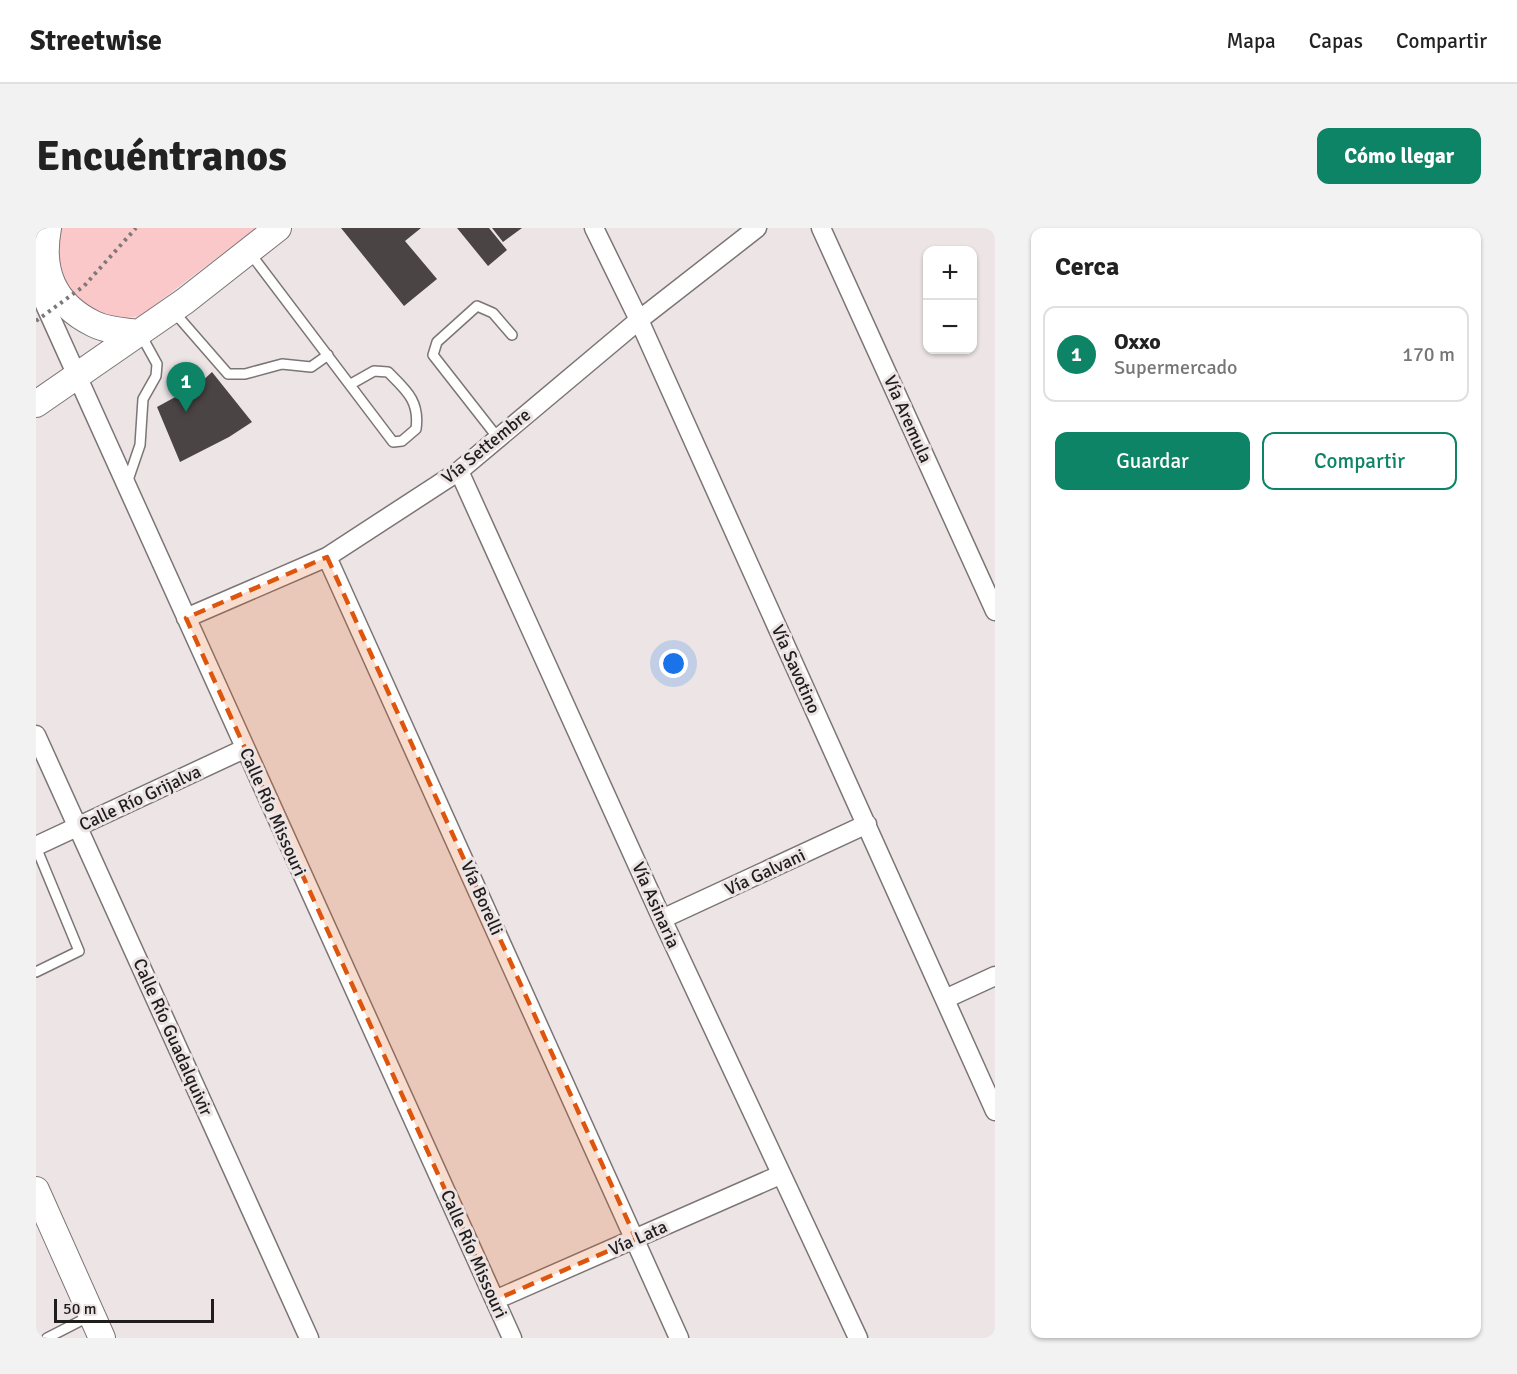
<!DOCTYPE html>
<html lang="es">
<meta charset="utf-8">
<style>
body{margin:0;font-family:Signika,sans-serif;background:#f2f2f2;color:#222}
.controls{position:absolute;right:18px;top:18px;display:grid;overflow:hidden;border-radius:12px;box-shadow:0 2px 4px #0004}
.controls button{width:54px;height:54px;display:grid;place-items:center;padding:0;border:0;border-bottom:2px solid #e0e0e0;background:#fff;color:#222;font:30px sans-serif}
.scale{position:absolute;left:18px;bottom:15px;width:160px;box-sizing:border-box;padding-left:6px;border:3px solid #201d1d;border-top:0;font-size:16px;line-height:21px;white-space:nowrap;color:#201d1d;-webkit-text-stroke:4px #ede5e5;paint-order:stroke}
.you{position:absolute;left:638px;top:436px;width:21px;height:21px;margin:-15px;border:4px solid #fff;border-radius:50%;background:#1a73e8;box-shadow:0 0 0 9px #1a73e833}
.badge{display:grid;place-items:center;width:39px;height:39px;border-radius:50%;background:#0c8465;color:#fff;font-size:20px;font-weight:700}
.pin{position:absolute;translate:-50% -50px;filter:drop-shadow(0 2px 3px #0008)}
.pin::after{content:'';position:absolute;top:32px;width:21px;height:18px;background:inherit;clip-path:polygon(0 0,100% 0,50% 100%)}
.list{margin:0;padding:0;list-style:none}
h2{display:flex;justify-content:space-between;align-items:center;height:78px;margin:0;padding:0 24px;font-size:26px}
h2 small{font-size:20px;font-weight:400;color:#767676}
.list li{display:grid;grid-template-columns:39px 1fr auto;gap:18px;align-items:center;box-sizing:border-box;height:96px;margin:0 12px 12px;padding:0 12px;border:2px solid #e0e0e0;border-radius:12px}
.list b{display:block;font-size:22px;white-space:nowrap}
.list p{margin:0;font-size:20px;white-space:nowrap;color:#767676}
.list em{font-size:20px;font-style:normal;color:#767676}
.actions{display:flex;gap:12px;padding:18px 24px}
.actions a{flex:1;padding:14px 0;border:2px solid #0c8465;border-radius:12px;text-align:center;font-size:21px;color:#0c8465}
.actions .main{background:#0c8465;color:#fff}
.map{position:relative;flex:none;width:959px;height:1110px;overflow:hidden;border-radius:12px}
header{display:flex;align-items:center;gap:36px;box-sizing:border-box;height:84px;padding:0 30px;background:#fff;border-bottom:2px solid #e0e0e0}
header strong{font-size:28px}
nav{display:flex;gap:33px;margin-inline-start:auto;font-size:21px}
.intro{display:flex;align-items:center;justify-content:space-between;box-sizing:border-box;height:144px;padding:0 36px}
h1{margin:0;font-size:42px}
.button{padding:15px 27px;border-radius:12px;background:#0c8465;color:#fff;font-size:21px;font-weight:700}
main{display:flex;gap:36px;padding:0 36px}
aside{flex:1;background:#fff;border-radius:12px;box-shadow:0 2px 4px #0004}
.map>svg:first-child{display:block}
.green{fill:#fac8c8}
.building{fill:#4b4444}
.lines{fill:none;stroke-linecap:round;stroke-linejoin:round}
.lane-casing{stroke:#7c7575;stroke-width:12}
.street-casing{stroke:#7c7575;stroke-width:21}
.secondary-casing{stroke:#7c7575;stroke-width:28}
.lane{stroke:#fff;stroke-width:9}
.street{stroke:#fff;stroke-width:18}
.secondary{stroke:#fff;stroke-width:26}
.path-bridge{stroke:#7e7979;stroke-width:4;stroke-dasharray:3 4.5;stroke-linecap:butt}
.marked{fill:#de560d;fill-opacity:0.2;stroke:#de560d;stroke-width:4.5;stroke-dasharray:12 8;stroke-linejoin:round}
.labels{text-anchor:middle;dominant-baseline:central;stroke-width:6;stroke-linejoin:round;paint-order:stroke}
.street-label{font-size:18px;fill:#201d1d;stroke:#ede5e5}
</style>
<header>
<strong>Streetwise</strong>
<nav><a>Mapa</a><a>Capas</a><a>Compartir</a></nav>
</header>
<div class="intro"><h1>Encuéntranos</h1><a class="button">Cómo llegar</a></div>
<main>
<div class="map">
<svg width="959" height="1110" viewBox="0 0 959 1110">
<rect width="100%" height="100%" fill="#ede5e5"/>
<!-- green -->
<path class="green" d="M22,0h198l-116,88 -34,5 -48,-35z"/>
<!-- building -->
<path class="building" d="M305,0h80l-16,13 32,38 -33,27z
M421,0h32l18,22 -19,16z
M456,0h30l-19,14z
M176,144l40,50 -23,15 -49,25 -23,-55 42,-23z"/>
<g class="lines">
<!-- lane casing -->
<g class="lane-casing">
<path id="lane" d="M214,25l143,189 9,-1 14,-12c4,-28 -10,-39 -28,-57l-14,-1 -23,13
M138,84l54,62h17l37,-10 29,3 17,-12
M462,210l-65,-83 4,-13 40,-36 16,7 19,22
M91,255l13,-38 3,-46 13,-23 1,-12 -16,-29
M0,619l43,104 -43,21
M11,1110l43,-22"/>
</g>
<!-- street casing -->
<g class="street-casing">
<path id="street" d="M558,0l45,92 356,791
M785,0l174,383
M0,57l476,1053
M423,243l203,448 196,419
M291,329l352,781
M150,390l141,-61 132,-86 180,-151 118,-92
M0,507l273,603
M0,618l208,-97
M626,691l205,-95
M909,771l50,-23
M459,1072l285,-125"/>
</g>
<!-- secondary casing -->
<g class="secondary-casing">
<path id="secondary" d="M12,0c-8,43 5,76 46,96 14,7 31,7 46,9
M0,176l149,-103 93,-73
M0,962l66,148"/>
</g>
<!-- lane -->
<use href="#lane" class="lane"/>
<!-- street -->
<use href="#street" class="street"/>
<!-- secondary -->
<use href="#secondary" class="secondary"/>
<!-- path-bridge -->
<path class="path-bridge" d="M0,93l48,-35 52,-58"/>
</g>
<!-- marked area -->
<path class="marked" d="M291,329l309,682 -141,61 -309,-682z"/>
<g class="labels">
<!-- street labels -->
<g class="street-label">
<text transform="translate(872 191) rotate(66)">Vía Aremula</text>
<text transform="translate(450 218) rotate(-39)">Vía Settembre</text>
<text transform="translate(760 441) rotate(66)">Vía Savotino</text>
<text transform="translate(104 570) rotate(-25)">Calle Río Grijalva</text>
<text transform="translate(237 584) rotate(66)">Calle Río Missouri</text>
<text transform="translate(729 644) rotate(-25)">Vía Galvani</text>
<text transform="translate(446 670) rotate(66)">Vía Borelli</text>
<text transform="translate(620 677) rotate(66)">Vía Asinaria</text>
<text transform="translate(137 809) rotate(66)">Calle Río Guadalquivir</text>
<text transform="translate(602 1010) rotate(-24)">Vía Lata</text>
<text transform="translate(438 1026) rotate(66)">Calle Río Missouri</text>
</g>
</g>
</svg>
<div class="controls">
<button>+</button>
<button>−</button>
</div>
<div class="scale">50 m</div>
<div class="you"></div>
<div class="pin badge" style="left:150px;top:184px">1</div>
</div>
<aside>
<h2>Cerca<small></small></h2>
<ul class="list">
<li><span class="badge">1</span><div><b>Oxxo</b><p>Supermercado</p></div><em>170 m</em></li>
</ul>
<div class="actions"><a class="main">Guardar</a><a>Compartir</a></div>
</aside>
</main>
